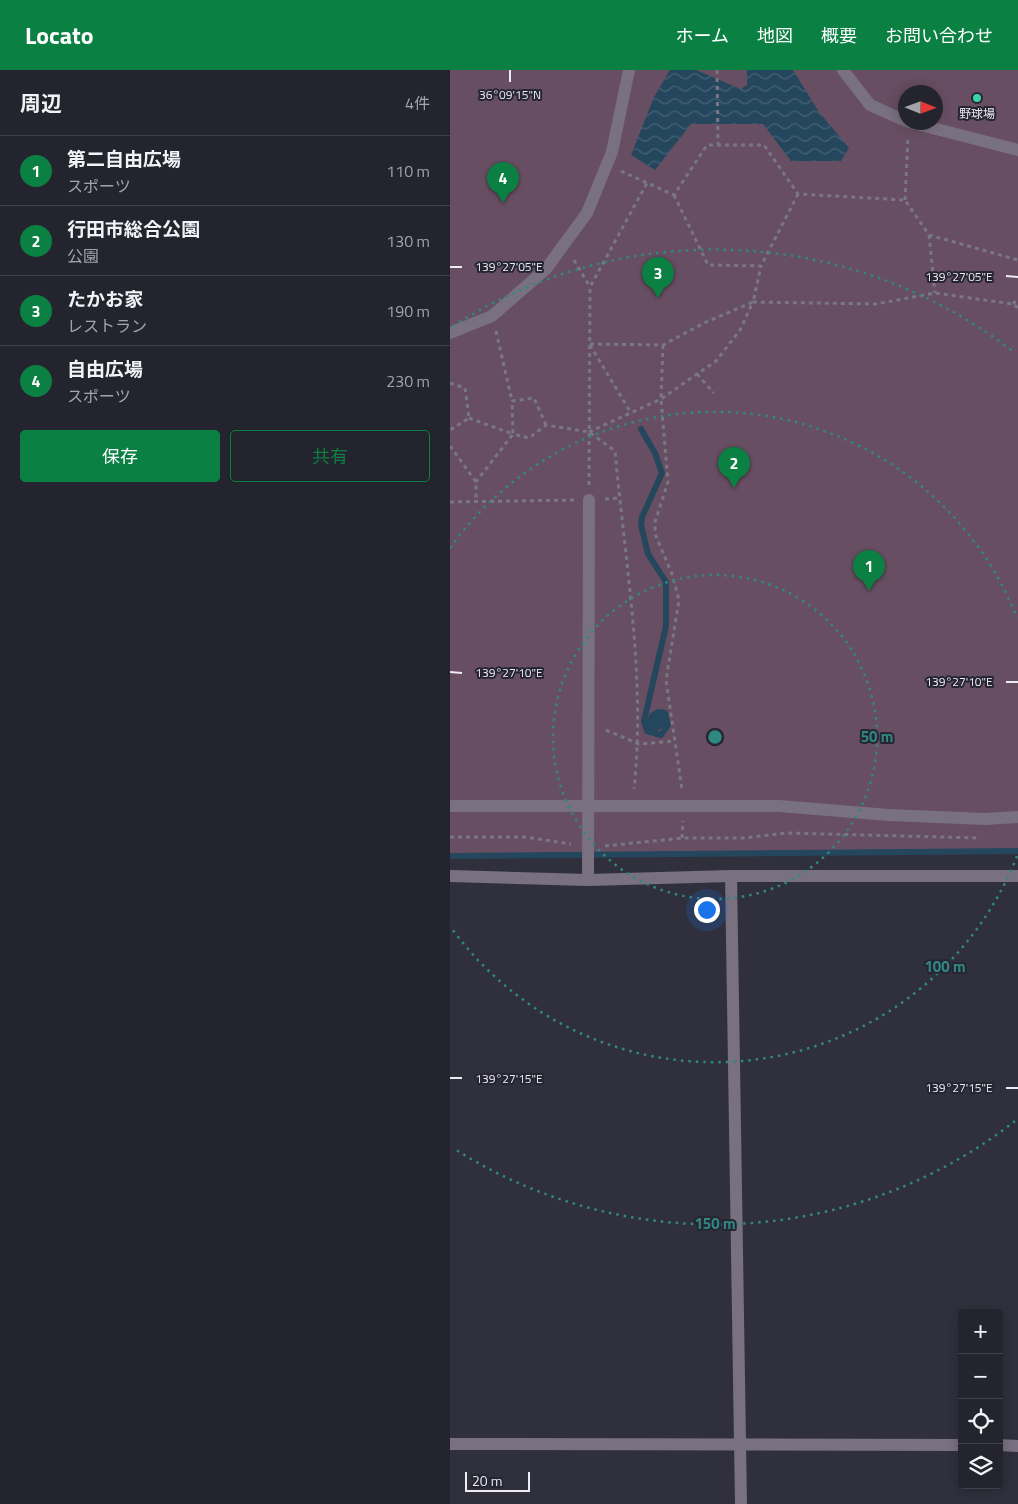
<!DOCTYPE html>
<html lang="ja">
<head>
<meta charset="utf-8">
<style>
	:root { --surface:#24242e; --page:#30303a; --text:#f1f3f6; --muted:#a3a4aa; --line:#41414a; --accent:#0b8043 }
	body { margin:0; font-family:"Titillium Web","Noto Sans JP",sans-serif; background:var(--page); color:var(--text) }
	.controls { position:absolute; right:15px; bottom:15px; display:grid; overflow:hidden; border-radius:5px; box-shadow:0 2px 12px #0003 }
	.controls button { width:45px; height:45px; display:grid; place-items:center; padding:0; border:0; border-bottom:1px solid var(--line); background:var(--surface); color:var(--text); font:25px sans-serif }
	.compass { position:absolute; left:448px; top:15px; width:45px; height:45px; border-radius:50%; background:var(--surface); box-shadow:0 2px 12px #0003; rotate:91deg }
	.scale { position:absolute; left:15px; bottom:12px; width:65px; box-sizing:border-box; padding-left:5px; border:2px solid #edecf5; border-top:0; font-size:14px; line-height:18px; white-space:nowrap; color:#edecf5; -webkit-text-stroke:4px #262633; paint-order:stroke }
	.you { position:absolute; left:256px; top:839px; width:18px; height:18px; margin:-12px; border:4px solid #fff; border-radius:50%; background:#1a73e8; box-shadow:0 0 0 8px #1a73e833 }
	.badge { display:grid; place-items:center; width:32px; height:32px; border-radius:50%; background:var(--accent); color:#fff; font-size:16px; font-weight:700 }
	.pin { position:absolute; translate:-50% -41px; filter:drop-shadow(0 1px 2px #0008) }
	.pin::after { content:''; position:absolute; top:26px; width:18px; height:15px; background:inherit; clip-path:polygon(0 0,100% 0,50% 100%) }
	.list { margin:0; padding:0; list-style:none }
	h2 { display:flex; justify-content:space-between; align-items:center; height:65px; margin:0; padding:0 20px; font-size:21px }
	h2 small { font-size:16px; font-weight:400; color:var(--muted) }
	.list li { display:grid; grid-template-columns:32px 1fr auto; gap:15px; align-items:center; box-sizing:border-box; height:70px; padding:0 20px; border-top:1px solid var(--line) }
	.list b { display:block; font-size:19px; white-space:nowrap }
	.list p { margin:0; font-size:16px; white-space:nowrap; color:var(--muted) }
	.list em { font-size:16px; font-style:normal; color:var(--muted) }
	.actions { display:flex; gap:10px; padding:15px 20px }
	.actions a { flex:1; padding:11px 0; border:1px solid var(--accent); border-radius:5px; text-align:center; font-size:18px; color:var(--accent) }
	.actions .main { background:var(--accent); color:#fff }
	.icon { flex:none; width:28px; height:28px; fill:none; stroke:currentColor; stroke-width:2; stroke-linecap:round; stroke-linejoin:round }
	.map { position:relative; flex:none; width:568px; height:1434px; overflow:hidden }
	header { display:flex; align-items:center; gap:30px; box-sizing:border-box; height:70px; padding:0 25px; background:var(--accent); color:#fff }
	header strong { font-size:24px }
	nav { display:flex; gap:28px; margin-inline-start:auto; font-size:18px }
	main { display:flex }
	aside { flex:1; background:var(--surface) }
	.map>svg:first-child { display:block }
</style>
</head>
<body>
<header>
<strong>Locato</strong>
<nav><a>ホーム</a><a>地図</a><a>概要</a><a>お問い合わせ</a></nav>
</header>
<main>
<aside>
<h2>周辺<small>4件</small></h2>
<ul class="list">
<li><span class="badge">1</span><div><b>第二自由広場</b><p>スポーツ</p></div><em>110 m</em></li>
<li><span class="badge">2</span><div><b>行田市総合公園</b><p>公園</p></div><em>130 m</em></li>
<li><span class="badge">3</span><div><b>たかお家</b><p>レストラン</p></div><em>190 m</em></li>
<li><span class="badge">4</span><div><b>自由広場</b><p>スポーツ</p></div><em>230 m</em></li>
</ul>
<div class="actions"><a class="main">保存</a><a>共有</a></div>
</aside>
<div class="map">
<svg width="568" height="1434" viewBox="0 0 568 1434">
	<defs>
		<pattern id="water-waves" width="16" height="10" patternUnits="userSpaceOnUse" patternTransform="scale(1.25)"><rect width="16" height="10" fill="#25475e"/><path d="M0 5q4-4 8 0t8 0" fill="none" stroke="#456276"/></pattern>
	</defs>
	<rect width="100%" height="100%" fill="#30303d"/>
	<path fill="#684e62" fill-rule="evenodd" d="M 0,0 L 568,0 L 568,783 L 0,787 ZM 456,22 L 486,22 L 486,52 L 456,52 Z"/>
	<polygon fill="url(#water-waves)" points="220,0 246,0 291,19 297,15 297,0 343,0 369,42 399,78 391,91 341,91 313,54 241,54 205,100 181,85 204,27"/>
	<g fill="none" stroke-linecap="round" stroke-linejoin="round">
		<g stroke="#25475e" stroke-width="6">
			<polyline points="191,359 205,383 212,403 192,447 191,455 198,484 216,512 216,556 194,651 197,661 211,665 218,655 215,643 208,642 202,646 199,654 205,659 213,653 213,648 209,647 204,652 207,652"/>
			<polyline points="0,786 568,781"/>
		</g>
		<g stroke="#787783" stroke-width="3" stroke-dasharray="4 4" stroke-linecap="butt">
			<polyline points="267,0 268,74"/>
			<polyline points="171,101 224,125 257,75 314,75 348,124 455,130 479,165 568,190"/>
			<polyline points="224,125 258,195 311,196 348,124"/>
			<polyline points="455,130 458,68"/>
			<polyline points="479,165 485,223"/>
			<polyline points="124,190 140,217"/>
			<polyline points="563,234 568,229"/>
			<polyline points="46,261 62,331"/>
			<polyline points="140,274 213,275 254,253 303,232 311,196"/>
			<polyline points="140,275 181,343"/>
			<polyline points="213,275 211,329 218,412 205,452 205,464 222,504 229,530 216,610 232,720"/>
			<polyline points="247,304 264,323"/>
			<polyline points="0,313 15,318 19,348 0,360"/>
			<polyline points="19,348 63,364 26,412"/>
			<path d="M 96,355 L 84,328 L 62,331 L 63,364 L 79,368 L 96,355 L 139,362 L 165,381 C 175,493 196,607 184,719"/>
			<polyline points="139,362 211,329 266,291 290,260 303,232 426,234 485,223 563,234 568,238"/>
			<polyline points="0,376 26,412 26,432"/>
			<polyline points="139,415 140,217 197,113"/>
			<polyline points="155,429 170,428"/>
			<polyline points="0,432 124,430"/>
			<polyline points="156,660 189,674 225,671"/>
			<polyline points="0,767 75,767 121,774"/>
			<polyline points="232,768 233,751"/>
			<polyline points="155,776 232,768 295,768 336,763 530,768"/>
		</g>
		<g stroke="#797080" stroke-width="12">
			<polyline points="393,0 420,35 456,51"/>
			<polyline points="459,52 568,80"/>
			<polyline points="0,263 42,246 96,199 137,143 162,82 179,0"/>
			<polyline points="0,736 329,736 439,745 535,749 568,747"/>
			<polyline points="0,806 138,810 281,806 568,806"/>
			<polyline points="281,806 291,1434"/>
			<polyline points="138,810 139,430"/>
			<polyline points="0,1374 512,1375"/>
			<polyline points="549,1375 568,1376"/>
		</g>
	</g>
	<path fill="none" stroke="#edecf5" stroke-width="2" d="M 60,12 L 60,0M 0,197 L 12,197M 556,206 L 568,207M 0,602 L 12,603M 556,612 L 568,612M 0,1008 L 12,1008M 556,1018 L 568,1018"/>
	<g fill="none" stroke="#308882" stroke-width="2.5" stroke-dasharray="2.5 5">
		<circle cx="265" cy="667" r="162"/>
		<path d="M567 786A325 325 0 0 1 0 856M0 478A325 325 0 0 1 567 548"/>
		<path d="M565 1051A487 487 0 0 1 3 1078M3 256A487 487 0 0 1 565 283"/>
	</g>
	<circle fill="#39d4a5" stroke="#262633" stroke-width="2" cx="527" cy="28" r="5"/>
	<g text-anchor="middle" dominant-baseline="central" stroke-width="4" stroke-linejoin="round" paint-order="stroke">
		<g font-size="12" fill="#edecf5" stroke="#262633">
			<text x="527" y="43">野球場</text>
		</g>
	</g>
	<g font-size="12" text-anchor="middle" fill="#edecf5" stroke="#262633" stroke-width="4" stroke-linejoin="round" paint-order="stroke">
		<text x="60" y="29">36°09'15"N</text>
		<text x="59" y="201">139°27'05"E</text>
		<text x="509" y="211">139°27'05"E</text>
		<text x="59" y="607">139°27'10"E</text>
		<text x="509" y="616">139°27'10"E</text>
		<text x="59" y="1013">139°27'15"E</text>
		<text x="509" y="1022">139°27'15"E</text>
	</g>
	<circle cx="265" cy="667" r="8" fill="#308882" stroke="#262633" stroke-width="2.5"/>
	<g font-size="15" text-anchor="middle" font-weight="bold" fill="#308882" stroke="#262633" stroke-width="4" stroke-linejoin="round" paint-order="stroke">
		<text x="427" y="672">50 m</text>
		<text x="495" y="902">100 m</text>
		<text x="265" y="1159">150 m</text>
	</g>
</svg>
<div class="controls">
<button>+</button>
<button>−</button>
<button><svg class="icon" aria-label="locate" viewBox="0 0 24 24"><circle cx="12" cy="12" r="6"/><path d="M12 2v4M12 18v4M2 12h4M18 12h4"/></svg></button>
<button><svg class="icon" aria-label="layers" viewBox="0 0 24 24"><path d="M12 4l9 5-9 5-9-5zM3 14l9 5 9-5"/></svg></button>
</div>
<svg class="compass" viewBox="-18 -18 36 36"><path d="M0-13l5 13h-10z" fill="#e53935"/><path d="M0 13l5-13h-10z" fill="#a3a4aa"/></svg>
<div class="scale">20 m</div>
<div class="you"></div>
<div class="pin badge" style="left:419px;top:521px">1</div>
<div class="pin badge" style="left:284px;top:418px">2</div>
<div class="pin badge" style="left:208px;top:228px">3</div>
<div class="pin badge" style="left:53px;top:133px">4</div>
</div>
</main>
</body>
</html>
